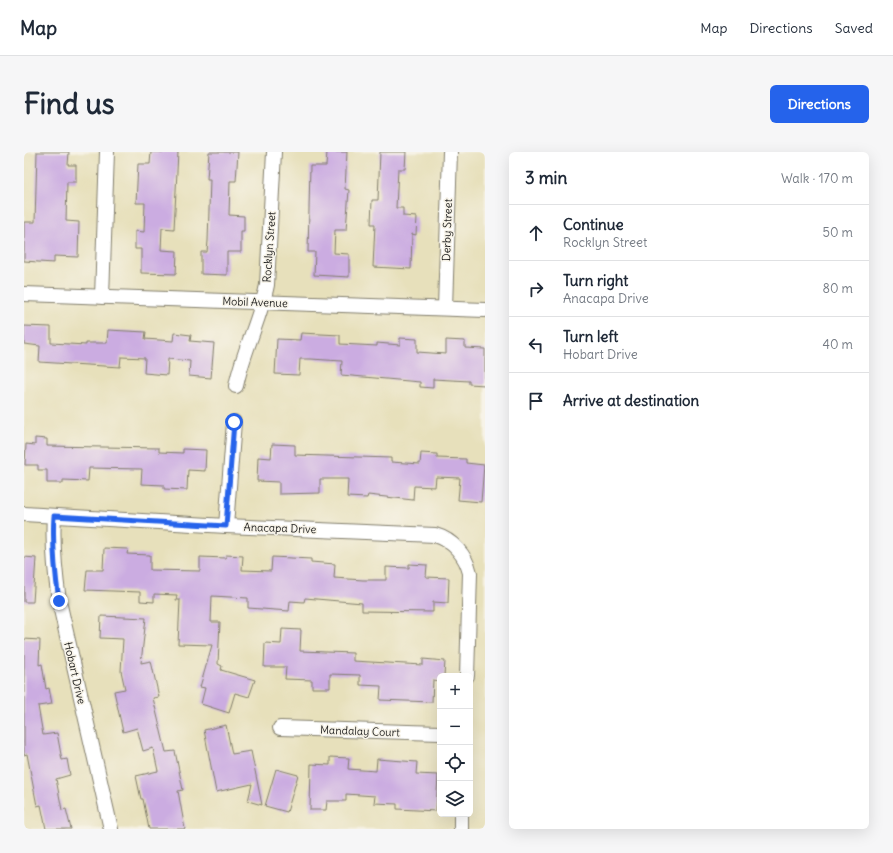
<!DOCTYPE html>
<html lang="en">
<head>
<meta charset="utf-8">
<style>
	:root { --surface:#fff; --page:#f6f6f7; --text:#1f2937; --muted:#747a83; --line:#e0e1e3; --accent:#2563eb }
	body { margin:0; font-family:Delius,sans-serif; background:var(--page); color:var(--text) }
	.controls { position:absolute; right:12px; bottom:12px; display:grid; overflow:hidden; border-radius:6px; box-shadow:0 4px 16px #0002 }
	.controls button { width:36px; height:36px; display:grid; place-items:center; padding:0; border:0; border-bottom:1px solid var(--line); background:var(--surface); color:var(--text); font:20px sans-serif }
	.stop { position:absolute; width:12px; height:12px; margin:-9px; border:3px solid #2563eb; border-radius:50%; background:#fff }
	.stop.end { background:#2563eb; border-color:#fff; box-shadow:0 1px 4px #0008 }
	.list { margin:0; padding:0; list-style:none }
	h2 { display:flex; justify-content:space-between; align-items:center; height:52px; margin:0; padding:0 16px; font-size:17px }
	h2 small { font-size:13px; font-weight:400; color:var(--muted) }
	.list li { display:grid; grid-template-columns:26px 1fr auto; gap:12px; align-items:center; box-sizing:border-box; height:56px; padding:0 16px; border-top:1px solid var(--line) }
	.list b { display:block; font-size:15px; white-space:nowrap }
	.list p { margin:0; font-size:13px; white-space:nowrap; color:var(--muted) }
	.list em { font-size:13px; font-style:normal; color:var(--muted) }
	.icon { flex:none; width:22px; height:22px; fill:none; stroke:currentColor; stroke-width:2; stroke-linecap:round; stroke-linejoin:round }
	.map { position:relative; flex:none; width:461px; height:677px; overflow:hidden; border-radius:6px }
	header { display:flex; align-items:center; gap:24px; box-sizing:border-box; height:56px; padding:0 20px; background:var(--surface); border-bottom:1px solid var(--line) }
	header strong { font-size:19px }
	nav { display:flex; gap:22px; margin-inline-start:auto; font-size:14px }
	.intro { display:flex; align-items:center; justify-content:space-between; box-sizing:border-box; height:96px; padding:0 24px }
	h1 { margin:0; font-size:28px }
	.button { padding:10px 18px; border-radius:6px; background:var(--accent); color:#fff; font-size:14px; font-weight:700 }
	main { display:flex; gap:24px; padding:0 24px }
	aside { flex:1; background:var(--surface); border-radius:6px; box-shadow:0 4px 16px #0002 }
	.map>svg:first-child { display:block }
</style>
</head>
<body>
<header>
<strong>Map</strong>
<nav><a>Map</a><a>Directions</a><a>Saved</a></nav>
</header>
<div class="intro"><h1>Find us</h1><a class="button">Directions</a></div>
<main>
<div class="map">
<svg width="461" height="677" viewBox="0 0 461 677">
	<rect width="100%" height="100%" fill="#f7f3e8"/>
	<filter id="ink" filterUnits="userSpaceOnUse"><feTurbulence type="fractalNoise" baseFrequency=".025" numOctaves="2"/><feDisplacementMap in="SourceGraphic" scale="8" xChannelSelector="R" yChannelSelector="G"/><feConvolveMatrix kernelMatrix="1 2 1 2 8 2 1 2 1" color-interpolation-filters="sRGB"/></filter>
	<filter id="wash" filterUnits="userSpaceOnUse"><feTurbulence type="fractalNoise" baseFrequency=".012" numOctaves="4" result="noise"/><feDisplacementMap in="SourceGraphic" scale="16" xChannelSelector="R" yChannelSelector="G"/><feGaussianBlur stdDeviation="0.9" result="paint"/><feColorMatrix in="noise" values="0 0 0 0 0 0 0 0 0 0 0 0 0 0 0 0 0 1.4 0 .05"/><feComposite in="paint" operator="in"/></filter>
	<g filter="url(#wash)">
		<rect width="100%" height="100%" fill="#e7e0bb"/>
		<g id="blocks">
			<g fill="#cbace1">
				<polygon points="13,0 45,0 44,13 52,13 52,30 43,30 42,69 55,70 54,105 30,104 30,111 0,109 0,70 11,70"/>
				<polygon points="127,0 154,0 150,77 138,76 137,98 153,99 152,122 117,121 117,97 111,97 111,79 120,80 121,51 112,51 114,12 126,12"/>
				<polygon points="185,0 214,0 212,29 206,29 205,63 220,64 220,79 217,79 217,100 203,100 203,123 177,122 177,100 183,100 184,89 186,27 183,27"/>
				<polygon points="303,0 323,0 321,37 325,38 322,78 311,78 310,101 325,102 325,125 290,123 291,100 284,100 286,14 302,14"/>
				<polygon points="356,0 382,0 381,17 374,17 372,56 379,56 379,64 393,65 392,83 388,82 387,117 349,115 351,72 347,72 348,48 354,48"/>
				<polygon points="0,174 27,175 27,191 62,193 62,191 83,191 84,178 122,180 121,187 149,189 150,181 167,183 166,189 190,191 187,226 165,224 166,209 144,207 143,223 120,221 121,206 97,205 96,215 15,210 16,194 0,192"/>
				<polygon points="277,181 316,183 316,192 353,194 353,191 376,193 376,186 393,187 393,200 422,202 422,188 441,189 441,196 461,197 461,233 445,232 445,229 409,227 409,236 396,235 396,230 317,223 318,209 287,207 276,207 275,223 251,222 253,187 276,188"/>
				<polygon points="11,286 23,287 23,294 135,296 135,300 159,301 159,297 182,298 181,319 164,318 163,338 140,337 140,333 117,332 118,317 65,316 64,329 39,328 39,331 23,331 23,318 14,318 14,313 1,313 2,292 11,293"/>
				<polygon points="248,292 271,293 271,303 367,306 367,310 396,312 397,301 413,302 413,306 442,307 442,311 460,313 457,350 434,348 436,326 412,325 411,335 390,334 389,348 344,343 343,346 323,345 324,327 296,327 296,341 255,342 255,330 233,329 234,305 247,306"/>
				<polygon points="80,396 104,397 103,402 126,403 126,418 176,419 176,405 202,406 202,403 219,404 218,418 247,419 248,405 287,407 287,410 311,412 310,426 339,428 362,428 362,415 385,416 385,412 403,413 402,425 425,426 424,451 409,450 409,460 338,459 338,451 281,446 280,450 266,449 265,459 224,456 224,446 188,444 187,470 196,470 194,512 198,514 197,518 231,528 225,545 211,541 205,561 177,552 181,536 176,535 188,493 154,492 156,448 152,448 153,443 130,442 130,450 116,449 116,440 61,438 63,418 79,418"/>
				<polygon points="0,405 12,406 9,450 0,450"/>
				<polygon points="77,464 122,466 117,511 127,509 135,545 129,546 142,600 151,599 159,638 154,639 161,677 125,677 119,647 117,647 112,624 134,619 129,596 119,599 113,576 99,580 90,539 101,537 97,519 99,487 76,486"/>
				<polygon points="258,477 277,478 276,499 329,501 329,509 399,513 399,507 421,509 420,524 416,524 416,529 409,528 408,550 356,548 357,534 336,533 336,523 306,522 306,536 288,536 288,528 261,527 262,515 240,515 241,491 257,492"/>
				<polygon points="0,487 16,488 15,513 18,512 22,537 25,536 28,552 14,554 19,583 33,581 38,608 43,607 46,623 32,627 38,658 42,657 47,677 22,677 17,653 13,654 3,602 0,603"/>
				<polygon points="202,573 208,602 227,599 238,653 224,649 228,632 192,640 180,578"/>
				<polygon points="306,605 325,606 324,617 352,619 353,607 393,610 392,622 414,623 412,659 373,657 373,652 350,651 351,644 322,642 322,649 303,649 302,658 286,658 287,612 306,613"/>
				<polygon points="252,617 274,623 263,660 241,654"/>
			</g>
		</g>
	</g>
	<g filter="url(#ink)">
		<use href="#blocks" fill-opacity="0" stroke="#827e6c" stroke-width="1"/>
		<g fill="none" stroke-linecap="round" stroke-linejoin="round">
			<g stroke="#827e6c" stroke-width="16">
				<g id="minor">
					<polyline points="0,142 461,158"/>
					<polyline points="78,145 83,0"/>
					<polyline points="421,156 426,0"/>
					<path d="M 212,234 C 219,199 236,168 243,133 L 250,0"/>
					<path d="M 0,362 L 202,374 L 411,383 C 429,388 442,404 446,421 L 443,524"/>
					<path d="M 30,364 C 28,393 31,420 35,449 L 87,677"/>
					<polyline points="202,374 210,270"/>
					<polyline points="256,576 416,581"/>
					<polyline points="437,677 437,662"/>
				</g>
			</g>
			<use href="#minor" stroke="#fff" stroke-width="14"/>
		</g>
	</g>
	<g fill="none" stroke-linecap="round" stroke-linejoin="round" filter="url(#ink)">
		<path stroke="#2563eb" stroke-width="5" d="M 35,449 C 31,420 28,393 30,364 L 202,374 L 210,270"/>
	</g>
	<g text-anchor="middle" dominant-baseline="central" stroke-width="3" stroke-linejoin="round" paint-order="stroke">
		<g font-size="11" fill="#1c1c1c" stroke="#f7f3e8">
			<text transform="translate(423 78) rotate(-88)">Derby Street</text>
			<text transform="translate(245 95) rotate(-86)">Rocklyn Street</text>
			<text transform="translate(231 150) rotate(2)">Mobil Avenue</text>
			<text transform="translate(256 376) rotate(2)">Anacapa Drive</text>
			<text transform="translate(51 521) rotate(77)">Hobart Drive</text>
			<text transform="translate(336 579) rotate(2)">Mandalay Court</text>
		</g>
	</g>
</svg>
<div class="controls">
<button>+</button>
<button>−</button>
<button><svg class="icon" aria-label="locate" viewBox="0 0 24 24"><circle cx="12" cy="12" r="6"/><path d="M12 2v4M12 18v4M2 12h4M18 12h4"/></svg></button>
<button><svg class="icon" aria-label="layers" viewBox="0 0 24 24"><path d="M12 4l9 5-9 5-9-5zM3 14l9 5 9-5"/></svg></button>
</div>
<div class="stop" style="left:210px;top:270px"></div>
<div class="stop end" style="left:35px;top:449px"></div>
</div>
<aside>
<h2>3 min<small>Walk · 170 m</small></h2>
<ul class="list">
<li><svg class="icon" aria-label="ahead" viewBox="0 0 24 24"><path d="M12 20V5M6 11l6-6 6 6"/></svg><div><b>Continue</b><p>Rocklyn Street</p></div><em>50 m</em></li>
<li><svg class="icon" aria-label="right" viewBox="0 0 24 24"><path d="M7 20v-9h11M14 6l5 5-5 5"/></svg><div><b>Turn right</b><p>Anacapa Drive</p></div><em>80 m</em></li>
<li><svg class="icon" aria-label="left" viewBox="0 0 24 24"><path d="M17 20v-9H6M10 6l-5 5 5 5"/></svg><div><b>Turn left</b><p>Hobart Drive</p></div><em>40 m</em></li>
<li><svg class="icon" aria-label="arrive" viewBox="0 0 24 24"><path d="M6 21V4h12l-3 4 3 4H6"/></svg><div><b>Arrive at destination</b></div></li>
</ul>
</aside>
</main>
</body>
</html>
